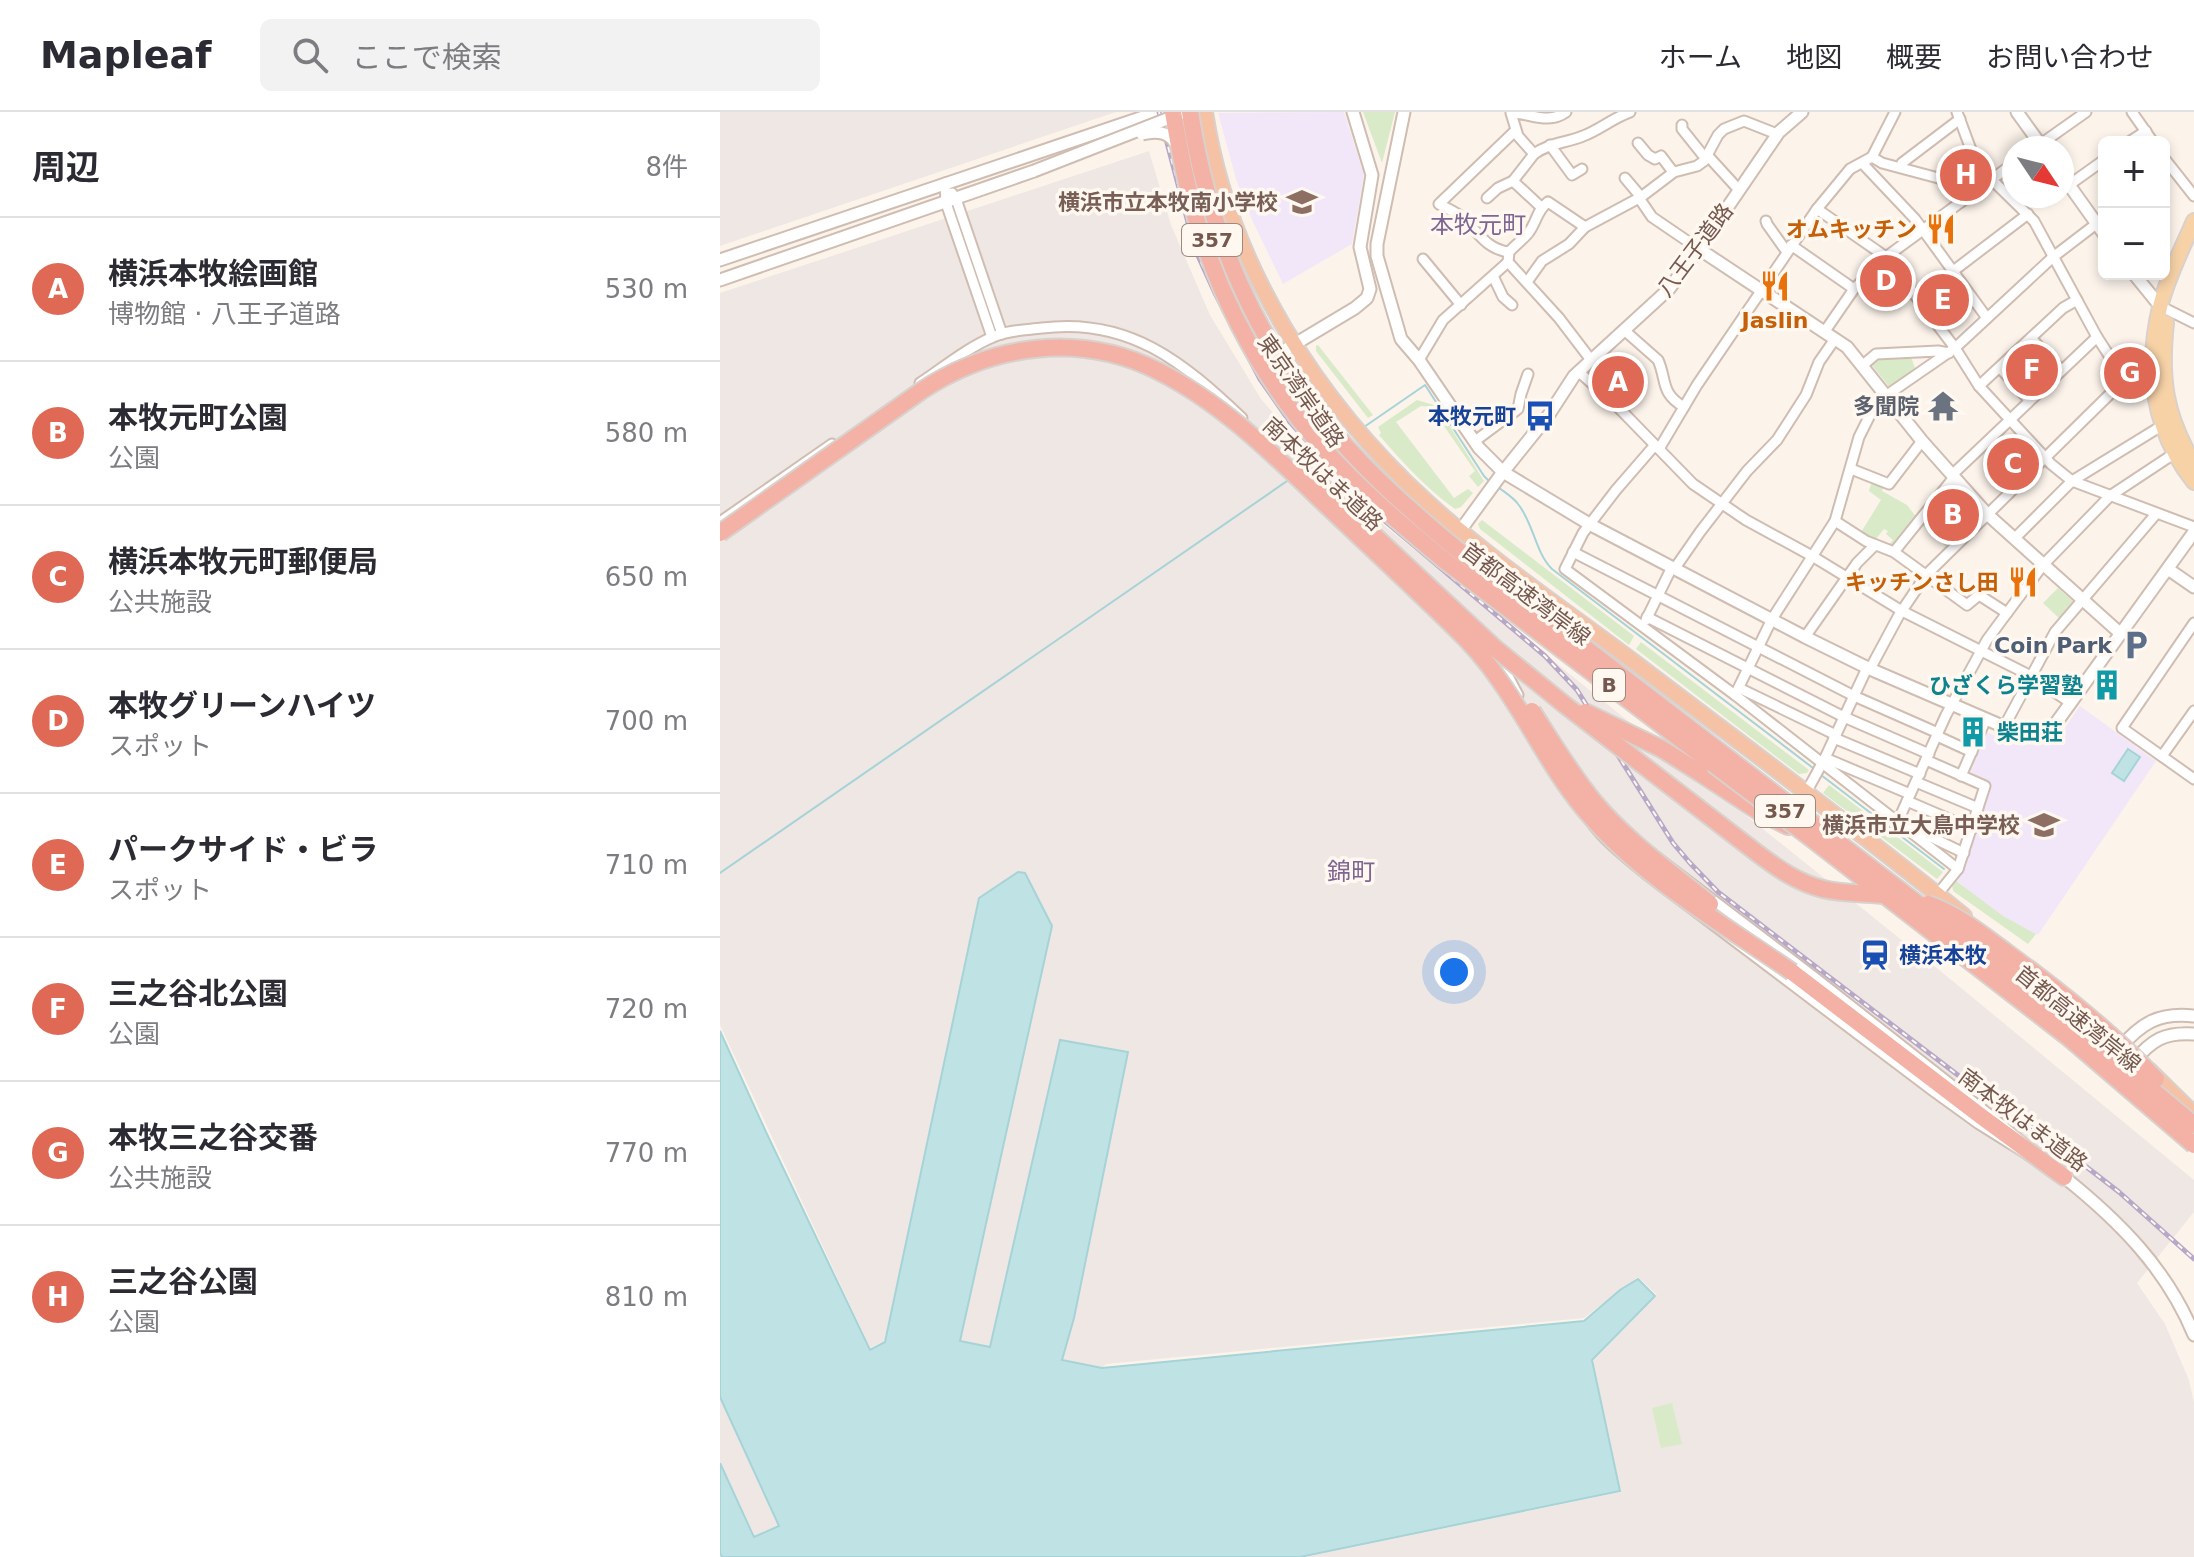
<!DOCTYPE html>
<html lang="ja">
<head>
<meta charset="utf-8">
<style>
	:root { --surface:#fff; --page:#f2f2f3; --text:#2b2b33; --muted:#7c7c81; --line:#e1e1e2; --accent:#e06956 }
	body { margin:0; font-family:"DejaVu Sans","Noto Sans JP",sans-serif; background:var(--page); color:var(--text) }
	.controls { position:absolute; right:24px; top:24px; display:grid; overflow:hidden; border-radius:12px; box-shadow:0 4px 12px #0003 }
	.controls button { width:72px; height:72px; display:grid; place-items:center; padding:0; border:0; border-bottom:2px solid var(--line); background:var(--surface); color:var(--text); font:40px sans-serif }
	.compass { position:absolute; left:1282px; top:24px; width:72px; height:72px; border-radius:50%; background:var(--surface); box-shadow:0 4px 12px #0003; rotate:125deg }
	.you { position:absolute; left:734px; top:860px; width:28px; height:28px; margin:-20px; border:6px solid #fff; border-radius:50%; background:#1a73e8; box-shadow:0 0 0 12px #1a73e833 }
	.badge { display:grid; place-items:center; width:52px; height:52px; border-radius:50%; background:var(--accent); color:#fff; font-size:26px; font-weight:700 }
	.pin { position:absolute; translate:-50% -50%; border:4px solid #fff; box-shadow:0 2px 8px #0006 }
	.list { margin:0; padding:0; list-style:none }
	h2 { display:flex; justify-content:space-between; align-items:center; height:104px; margin:0; padding:0 32px; font-size:34px }
	h2 small { font-size:26px; font-weight:400; color:var(--muted) }
	.list li { display:grid; grid-template-columns:52px 1fr auto; gap:24px; align-items:center; box-sizing:border-box; height:144px; padding:0 32px; border-top:2px solid var(--line) }
	.list b { display:block; font-size:30px; white-space:nowrap }
	.list p { margin:0; font-size:26px; white-space:nowrap; color:var(--muted) }
	.list em { font-size:26px; font-style:normal; color:var(--muted) }
	.icon { flex:none; width:44px; height:44px; fill:none; stroke:currentColor; stroke-width:2; stroke-linecap:round; stroke-linejoin:round }
	.map { position:relative; flex:none; width:1474px; height:1445px; overflow:hidden }
	header { display:flex; align-items:center; gap:48px; box-sizing:border-box; height:112px; padding:0 40px; background:var(--surface); border-bottom:2px solid var(--line) }
	header strong { font-size:38px }
	nav { display:flex; gap:44px; margin-inline-start:auto; font-size:28px }
	.search { width:560px; height:72px; background:var(--page); display:flex; align-items:center; gap:20px; box-sizing:border-box; padding:0 28px; border-radius:12px; color:var(--muted); font-size:30px }
	main { display:flex }
	aside { flex:1; background:var(--surface) }
	.map>svg:first-child { display:block }
</style>
</head>
<body>
<header>
<strong>Mapleaf</strong>
<div class="search"><svg class="icon" aria-label="search" viewBox="0 0 24 24"><circle cx="10" cy="10" r="6"/><path d="M15 15l6 6"/></svg>ここで検索</div>
<nav><a>ホーム</a><a>地図</a><a>概要</a><a>お問い合わせ</a></nav>
</header>
<main>
<aside>
<h2>周辺<small>8件</small></h2>
<ul class="list">
<li><span class="badge">A</span><div><b>横浜本牧絵画館</b><p>博物館 · 八王子道路</p></div><em>530 m</em></li>
<li><span class="badge">B</span><div><b>本牧元町公園</b><p>公園</p></div><em>580 m</em></li>
<li><span class="badge">C</span><div><b>横浜本牧元町郵便局</b><p>公共施設</p></div><em>650 m</em></li>
<li><span class="badge">D</span><div><b>本牧グリーンハイツ</b><p>スポット</p></div><em>700 m</em></li>
<li><span class="badge">E</span><div><b>パークサイド・ビラ</b><p>スポット</p></div><em>710 m</em></li>
<li><span class="badge">F</span><div><b>三之谷北公園</b><p>公園</p></div><em>720 m</em></li>
<li><span class="badge">G</span><div><b>本牧三之谷交番</b><p>公共施設</p></div><em>770 m</em></li>
<li><span class="badge">H</span><div><b>三之谷公園</b><p>公園</p></div><em>810 m</em></li>
</ul>
</aside>
<div class="map">
<svg width="1474" height="1445" viewBox="0 0 1474 1445">
	<rect width="100%" height="100%" fill="#fcf4eb"/>
	<g fill="#eee7e3">
		<polygon points="0,0 396,0 0,134"/>
		<polygon points="429,39 451,113 490,203 541,287 621,379 1229,866 1474,1068 1474,1100 1417,1171 1445,1212 1469,1268 1474,1291 1474,1445 586,1445 901,1380 873,1249 937,1183 918,1165 864,1206 386,1252 382,1256 271,1231 270,1236 240,1229 242,1218 171,1202 164,1229 150,1236 0,913 0,181"/>
		<polygon points="0,1286 58,1414 35,1424 0,1349"/>
	</g>
	<g fill="#f1e7f9">
		<polygon points="624,0 644,63 632,132 563,172 532,108 516,67 498,1"/>
		<polygon points="1360,594 1436,649 1318,823 1273,800 1235,767 1268,672 1245,662 1264,619 1296,633 1334,632"/>
	</g>
	<g fill="#d9eac9">
		<polygon points="643,0 675,0 662,51"/>
		<polygon points="1252,46 1268,69 1242,87 1225,67"/>
		<polygon points="1312,231 1336,258 1311,283 1286,257"/>
		<polygon points="598,233 653,303 648,306 596,239 596,234"/>
		<polygon points="1190,242 1196,259 1171,277 1151,252 1161,244"/>
		<path d="M 697,288 L 717,294 L 764,369 L 758,375 L 749,364 L 755,359 L 711,295 L 701,294 L 676,310 L 734,386 L 748,377 L 753,381 L 741,395 L 735,397 C 706,376 682,350 659,323 L 661,321 L 658,315 Z"/>
		<polygon points="1152,369 1164,374 1162,379 1187,393 1197,406 1173,435 1169,433 1173,428 1166,422 1168,419 1164,417 1154,429 1140,422 1161,388 1149,379"/>
		<polygon points="1234,373 1257,399 1256,406 1226,435 1201,412"/>
		<polygon points="762,408 914,524 909,533 760,417 758,412"/>
		<polygon points="1338,476 1355,491 1341,508 1323,491"/>
		<polygon points="921,530 1089,658 1087,661 1079,662 916,537"/>
		<polygon points="1109,673 1223,760 1217,767 1103,681"/>
		<polygon points="1235,768 1283,804 1316,822 1308,832 1233,779 1232,772"/>
		<polygon points="952,1291 962,1332 941,1336 932,1296"/>
	</g>
	<g fill="#bfe3e5" stroke="#a6d3d7" stroke-width="2">
		<polygon points="1408,637 1420,645 1404,669 1392,661"/>
		<polygon points="298,760 305,761 332,814 240,1229 270,1235 340,928 408,940 354,1206 342,1248 382,1256 864,1209 900,1178 918,1167 935,1184 872,1248 900,1379 580,1445 2,1445 0,1441 0,1351 34,1425 59,1414 0,1285 0,919 46,1020 150,1238 165,1230 259,786"/>
	</g>
	<g fill="none" stroke-linecap="round" stroke-linejoin="round">
		<g stroke="#a6d3d7" stroke-width="2">
			<polyline points="644,315 705,273 764,364 769,369"/>
			<polyline points="588,354 603,344"/>
			<path d="M 778,375 C 784,380 793,385 798,392 C 814,412 815,440 832,457 L 1093,656"/>
			<polyline points="1101,663 1224,757"/>
			<polyline points="0,761 570,367"/>
		</g>
		<g stroke="#d0bdb2" stroke-width="13">
			<g id="minor">
				<polyline points="1237,0 1253,43 1262,58 1314,109 1377,225 1407,271 1412,273 1436,271"/>
				<polyline points="1412,0 1433,30"/>
				<polyline points="962,13 962,17 986,47"/>
				<polyline points="1409,30 1426,19"/>
				<polyline points="918,31 928,43 935,47 941,44 953,60"/>
				<polyline points="830,33 852,63 862,57"/>
				<polyline points="1315,36 1366,0"/>
				<path d="M 814,42 C 829,31 846,31 863,24 C 879,18 893,6 910,0"/>
				<polyline points="988,44 1019,78"/>
				<polyline points="1152,45 1162,51 1222,67"/>
				<polyline points="1444,46 1474,84"/>
				<polyline points="1143,52 1195,107 1267,206"/>
				<polyline points="1180,55 1182,51 1240,7"/>
				<polyline points="905,66 921,85"/>
				<path d="M 793,69 L 814,42 L 798,24 L 791,1 C 810,1 828,13 846,0"/>
				<polyline points="225,71 226,91 272,225"/>
				<polyline points="1349,73 1384,48"/>
				<polyline points="232,81 236,87 282,222"/>
				<polyline points="767,86 778,76 793,69 821,95"/>
				<polyline points="919,86 932,105 979,137"/>
				<polyline points="1241,90 1222,67 1253,43"/>
				<polyline points="1097,97 1166,145 1235,236 1259,274 1331,352 1352,369 1474,415"/>
				<polyline points="1046,109 1047,112 1067,140"/>
				<path d="M 865,115 L 828,90 C 817,98 817,109 809,120 C 804,127 795,133 789,140 L 788,150 L 839,206 L 871,248"/>
				<polyline points="1071,133 1134,177"/>
				<path d="M 789,140 C 765,137 757,118 742,105 C 735,100 726,96 719,92 L 795,19"/>
				<polyline points="703,147 741,193"/>
				<polyline points="1232,160 1308,102"/>
				<polyline points="773,164 783,185 792,193"/>
				<polyline points="807,170 822,149 849,132 865,115 921,85 954,60 977,54 984,49 998,23 1004,17 1024,9 1057,22"/>
				<polyline points="1440,194 1474,211"/>
				<path d="M 904,218 L 938,248 C 947,268 940,281 964,295"/>
				<polyline points="1105,219 1134,177 1166,145 1294,51"/>
				<polyline points="1311,226 1341,258"/>
				<polyline points="699,248 723,208 788,150"/>
				<polyline points="1143,253 1156,242 1218,239 1229,241"/>
				<polyline points="1280,256 1309,288"/>
				<polyline points="859,260 895,292 973,372 1026,408 1092,444 1182,499 1311,564 1351,591"/>
				<path d="M 200,271 C 224,255 247,236 273,225 C 288,218 306,218 322,216 C 409,205 463,250 522,306"/>
				<polyline points="1259,274 1343,196 1357,188"/>
				<polyline points="755,329 798,297 801,282 808,262"/>
				<polyline points="935,333 896,378 863,421 845,457 1015,583 1238,757"/>
				<polyline points="939,337 977,273 1097,97 1130,57 1152,45 1175,0"/>
				<polyline points="1131,357 1169,372 1202,329"/>
				<polyline points="1233,362 1377,225"/>
				<polyline points="1115,409 1146,429 1174,440 1247,493 1259,483 1287,501"/>
				<polyline points="0,410 112,332"/>
				<polyline points="1294,427 1352,369 1443,313"/>
				<polyline points="853,440 1134,584 1218,621"/>
				<polyline points="1174,440 1235,364"/>
				<polyline points="955,456 980,420 1027,359 1057,328 1086,283 1099,250 1115,227"/>
				<polyline points="927,505 1124,605 1209,642"/>
				<polyline points="926,508 952,455"/>
				<polyline points="1474,511 1402,616 1474,667"/>
				<polyline points="1085,525 1137,451 1155,433"/>
				<polyline points="765,537 788,564 798,583"/>
				<polyline points="1150,557 1179,503 1206,463 1391,281 1407,271"/>
				<polyline points="1019,576 1116,623"/>
				<polyline points="1015,583 1052,507 1115,409 1139,325 1153,297 1167,283 1235,236 1333,145 1384,106"/>
				<polyline points="1284,615 1335,520 1436,402"/>
				<polyline points="1217,624 1252,640"/>
				<polyline points="1114,626 1200,662"/>
				<polyline points="1442,644 1474,599"/>
				<polyline points="1105,646 1190,682"/>
				<polyline points="1206,648 1265,674 1238,757 1217,783"/>
				<polyline points="1241,664 1266,607"/>
				<polyline points="1196,670 1258,696"/>
				<path d="M 856,684 L 1093,864 L 1266,1000 L 1344,1065 L 1259,1012 L 1212,978 L 926,762 C 897,738 871,719 856,684 Z"/>
				<polyline points="1187,689 1252,717"/>
				<polyline points="1076,699 1105,646 1147,556"/>
				<polyline points="1181,711 1178,709 1226,603 1267,528 1281,509 1323,453 1390,384 1455,341"/>
				<polyline points="1194,717 1244,741"/>
			</g>
		</g>
		<g stroke="#d0bdb2" stroke-width="15">
			<g id="tertiary">
				<polyline points="684,0 657,132 657,144 681,227 699,248 759,336 783,360 871,413 1085,525 1150,557 1303,623 1326,623 1331,618 1474,420"/>
				<polyline points="1297,0 1323,36"/>
				<polyline points="1342,63 1384,122"/>
				<polyline points="979,137 1127,235 1202,329 1267,402 1401,522"/>
				<polyline points="0,148 438,0"/>
				<polyline points="1414,162 1440,194"/>
				<polyline points="0,168 314,59"/>
				<polyline points="555,244 635,196 647,186 650,177 640,135 652,63 633,0"/>
				<polyline points="737,423 783,360 828,304 854,264 949,177 979,137 1059,20 1082,0"/>
				<polyline points="1448,457 1474,475"/>
				<path d="M 1399,937 C 1421,911 1439,900 1474,904"/>
				<path d="M 1413,950 C 1432,928 1444,920 1474,922"/>
				<path d="M 1344,1065 C 1399,1109 1447,1157 1474,1223"/>
			</g>
		</g>
		<g stroke="#d9d1cd" stroke-width="18">
			<g id="primary">
				<path d="M 1474,109 C 1462,137 1447,166 1440,195 C 1425,258 1433,318 1474,370"/>
				<path d="M 1446,211 C 1440,267 1445,303 1474,352"/>
			</g>
		</g>
		<g stroke="#d9d1cd" stroke-width="18">
			<g id="trunk">
				<path d="M 485,0 C 508,151 597,290 708,391 C 772,449 845,498 914,550 C 1024,634 1136,716 1244,804"/>
				<polyline points="478,86 500,148 514,174"/>
				<polyline points="642,362 696,415"/>
				<polyline points="1429,958 1474,1002"/>
			</g>
		</g>
		<g stroke="#d9d1cd" stroke-width="20">
			<g id="motorway">
				<polyline points="980,661 1038,699 1068,714"/>
				<polyline points="1072,860 1262,1005 1344,1065"/>
			</g>
		</g>
		<use href="#minor" stroke="#fff" stroke-width="9"/>
		<use href="#tertiary" stroke="#fff" stroke-width="11"/>
		<use href="#primary" stroke="#f7d2a7" stroke-width="14"/>
		<use href="#trunk" stroke="#f5c2a6" stroke-width="14"/>
		<use href="#motorway" stroke="#f3b2a5" stroke-width="16"/>
		<g stroke="#b6a8c6" stroke-width="5">
			<polyline id="rail" points="439,0 475,137 495,181 540,267 570,310 640,388 825,544 857,578 953,731 970,751 998,780 1281,996 1325,1023 1399,1080 1474,1147"/>
		</g>
		<use href="#rail" stroke="#fef8f1" stroke-width="2" stroke-dasharray="6" stroke-linecap="butt"/>
		<g stroke="#d0bdb2" stroke-width="15" stroke-linecap="butt">
			<g id="tertiary-bridge">
				<path d="M 422,22 C 438,18 450,20 458,35"/>
				<polyline points="314,59 460,2"/>
			</g>
		</g>
		<g stroke="#d9d1cd" stroke-width="20" stroke-linecap="butt">
			<g id="motorway-bridge">
				<path d="M 453,0 C 460,42 468,85 482,125 C 508,202 549,275 603,336 C 639,377 682,413 724,448 L 1091,726 L 1348,925 L 1474,1033"/>
				<path d="M 470,0 C 488,119 536,231 615,322 C 651,364 692,400 734,435 L 1355,913 L 1474,1013"/>
				<path d="M 584,358 L 776,537 L 845,593 L 1037,741 C 1057,756 1078,771 1103,777 C 1124,782 1145,781 1166,783"/>
				<path d="M 0,421 L 201,279 C 272,232 360,220 438,259 C 501,290 554,343 604,391 C 647,432 690,472 732,513 C 750,530 766,548 780,569 C 810,611 831,657 864,697 C 921,765 1000,810 1072,860"/>
				<path d="M 812,599 C 832,630 851,662 875,691 C 908,730 951,760 990,792"/>
				<polyline points="865,600 942,637 980,661"/>
				<path d="M 1208,792 C 1237,802 1261,822 1286,840 C 1339,879 1390,919 1436,967"/>
			</g>
		</g>
		<use href="#tertiary-bridge" stroke="#fff" stroke-width="11"/>
		<use href="#motorway-bridge" stroke="#f3b2a5" stroke-width="16"/>
	</g>
	<defs>
		<g id="school-bare" transform="scale(2.4)"><path d="M0-5L7-2L0 1L-7-2ZM-4 1L0 2.5L4 1V4Q0 6-4 4Z" fill="#8d6e63" stroke="#fef8f1" stroke-width="2.5" paint-order="stroke"/></g>
		<g id="restaurant-bare" transform="scale(2.4)"><path d="M-5-6h1v4h1v-4h1v4h1v-4h1v5L-1.5 .5V6h-2V.5L-5-1ZM5-6V6H3V1.5H1.5Q1.5-4 5-6Z" fill="#e8710a" stroke="#fef8f1" stroke-width="2.5" paint-order="stroke"/></g>
		<g id="temple-bare" transform="scale(2.4)"><path d="M0-6L5-2H3V0L6.5 2.5H4V6H1.5V3h-3V6H-4V2.5H-6.5L-3 0V-2H-5Z" fill="#6b7280" stroke="#fef8f1" stroke-width="2.5" paint-order="stroke"/></g>
		<g id="bus-bare" transform="scale(2.4)"><path d="M-5-6H5V4H4V6H2V4H-2V6H-4V4H-5ZM-3.5-4V0h7V-4ZM-3.5 1.2v1.5H-2V1.2ZM2 1.2v1.5H3.5V1.2Z" fill="#1a4fb4" stroke="#fef8f1" stroke-width="2.5" paint-order="stroke"/></g>
		<g id="parking-bare" transform="scale(2.4)"><path d="M-3.5-5.5H1a3.5 3.5 0 0 1 0 7H-1V5.5H-3.5ZM-1-3.4V-.6H.8a1.4 1.4 0 0 0 0-2.8Z" fill="#5c6f8a" stroke="#fef8f1" stroke-width="2.5" paint-order="stroke"/></g>
		<g id="building-bare" transform="scale(2.4)"><path d="M-4-6H4V6H1V3H-1V6H-4ZM-2.5-4.3h1.7v1.8h-1.7ZM.8-4.3h1.7v1.8H.8ZM-2.5-1h1.7V.8h-1.7ZM.8-1h1.7V.8H.8Z" fill="#0f9aa8" stroke="#fef8f1" stroke-width="2.5" paint-order="stroke"/></g>
		<g id="station-bare" transform="scale(2.4)"><path d="M-3-6H3Q5-6 5-4V2Q5 4 3 4L4.5 6H3L1.5 4h-3L-3 6H-4.5L-3 4Q-5 4-5 2V-4Q-5-6-3-6ZM-3.5-4v3h7v-3ZM-3.5 1v1.5H-2V1ZM2 1v1.5H3.5V1Z" fill="#1a4fb4" stroke="#fef8f1" stroke-width="2.5" paint-order="stroke"/></g>
	</defs>
	<g fill-rule="evenodd">
		<use href="#school-bare" x="582" y="90"/>
		<use href="#restaurant-bare" x="1221" y="117"/>
		<use href="#restaurant-bare" x="1055" y="174"/>
		<use href="#temple-bare" x="1223" y="294"/>
		<use href="#bus-bare" x="820" y="304"/>
		<use href="#restaurant-bare" x="1303" y="470"/>
		<use href="#parking-bare" x="1416" y="533"/>
		<use href="#building-bare" x="1387" y="573"/>
		<use href="#building-bare" x="1253" y="620"/>
		<use href="#school-bare" x="1324" y="713"/>
		<use href="#station-bare" x="1155" y="843"/>
	</g>
	<g text-anchor="middle" dominant-baseline="central" stroke-width="7" stroke-linejoin="round" paint-order="stroke">
		<g fill="#fef8f1" stroke="#9f897f" stroke-width="2">
			<rect x="462" y="112" width="60" height="32" rx="6"/>
			<rect x="873" y="557" width="32" height="32" rx="6"/>
			<rect x="1035" y="683" width="60" height="32" rx="6"/>
		</g>
		<g font-size="20" font-weight="bold" fill="#76594e">
			<text x="492" y="128">357</text>
			<text x="889" y="573">B</text>
			<text x="1065" y="699">357</text>
		</g>
		<g font-size="22" font-weight="bold" fill="#785e54" stroke="#fef8f1" text-anchor="end">
			<text x="558" y="90">横浜市立本牧南小学校</text>
			<text x="1300" y="713">横浜市立大鳥中学校</text>
		</g>
		<g font-size="22" font-weight="bold" fill="#c56008" stroke="#fef8f1" text-anchor="end">
			<text x="1197" y="117">オムキッチン</text>
			<text x="1055" y="208" text-anchor="middle">Jaslin</text>
			<text x="1279" y="470">キッチンさし田</text>
		</g>
		<g font-size="22" fill="#76594e" stroke="#fef8f1">
			<text transform="translate(975 138) rotate(-53)">八王子道路</text>
			<text transform="translate(581 279) rotate(55)">東京湾岸道路</text>
			<text transform="translate(603 362) rotate(43)">南本牧はま道路</text>
			<text transform="translate(806 482) rotate(37)">首都高速湾岸線</text>
			<text transform="translate(1358 907) rotate(39)">首都高速湾岸線</text>
			<text transform="translate(1303 1008) rotate(37)">南本牧はま道路</text>
		</g>
		<g font-size="22" font-weight="bold" fill="#5b616d" stroke="#fef8f1" text-anchor="end">
			<text x="1199" y="294">多聞院</text>
		</g>
		<g font-size="22" font-weight="bold" fill="#164399" stroke="#fef8f1" text-anchor="end">
			<text x="796" y="304">本牧元町</text>
			<text x="1179" y="843" text-anchor="start">横浜本牧</text>
		</g>
		<g font-size="22" font-weight="bold" fill="#4e5e75" stroke="#fef8f1" text-anchor="end">
			<text x="1392" y="533">Coin Park</text>
		</g>
		<g font-size="22" font-weight="bold" fill="#0d838f" stroke="#fef8f1" text-anchor="end">
			<text x="1363" y="573">ひざくら学習塾</text>
			<text x="1277" y="620" text-anchor="start">柴田荘</text>
		</g>
		<g font-size="24" fill="#7f6692" stroke="#fef8f1">
			<text x="758" y="113">本牧元町</text>
			<text x="631" y="760">錦町</text>
		</g>
	</g>
</svg>
<div class="controls">
<button>+</button>
<button>−</button>
</div>
<svg class="compass" viewBox="-18 -18 36 36"><path d="M0-13l5 13h-10z" fill="#e53935"/><path d="M0 13l5-13h-10z" fill="#7c7c81"/></svg>
<div class="you"></div>
<div class="pin badge" style="left:898px;top:270px">A</div>
<div class="pin badge" style="left:1233px;top:403px">B</div>
<div class="pin badge" style="left:1293px;top:352px">C</div>
<div class="pin badge" style="left:1166px;top:169px">D</div>
<div class="pin badge" style="left:1223px;top:188px">E</div>
<div class="pin badge" style="left:1312px;top:258px">F</div>
<div class="pin badge" style="left:1410px;top:261px">G</div>
<div class="pin badge" style="left:1246px;top:63px">H</div>
</div>
</main>
</body>
</html>
